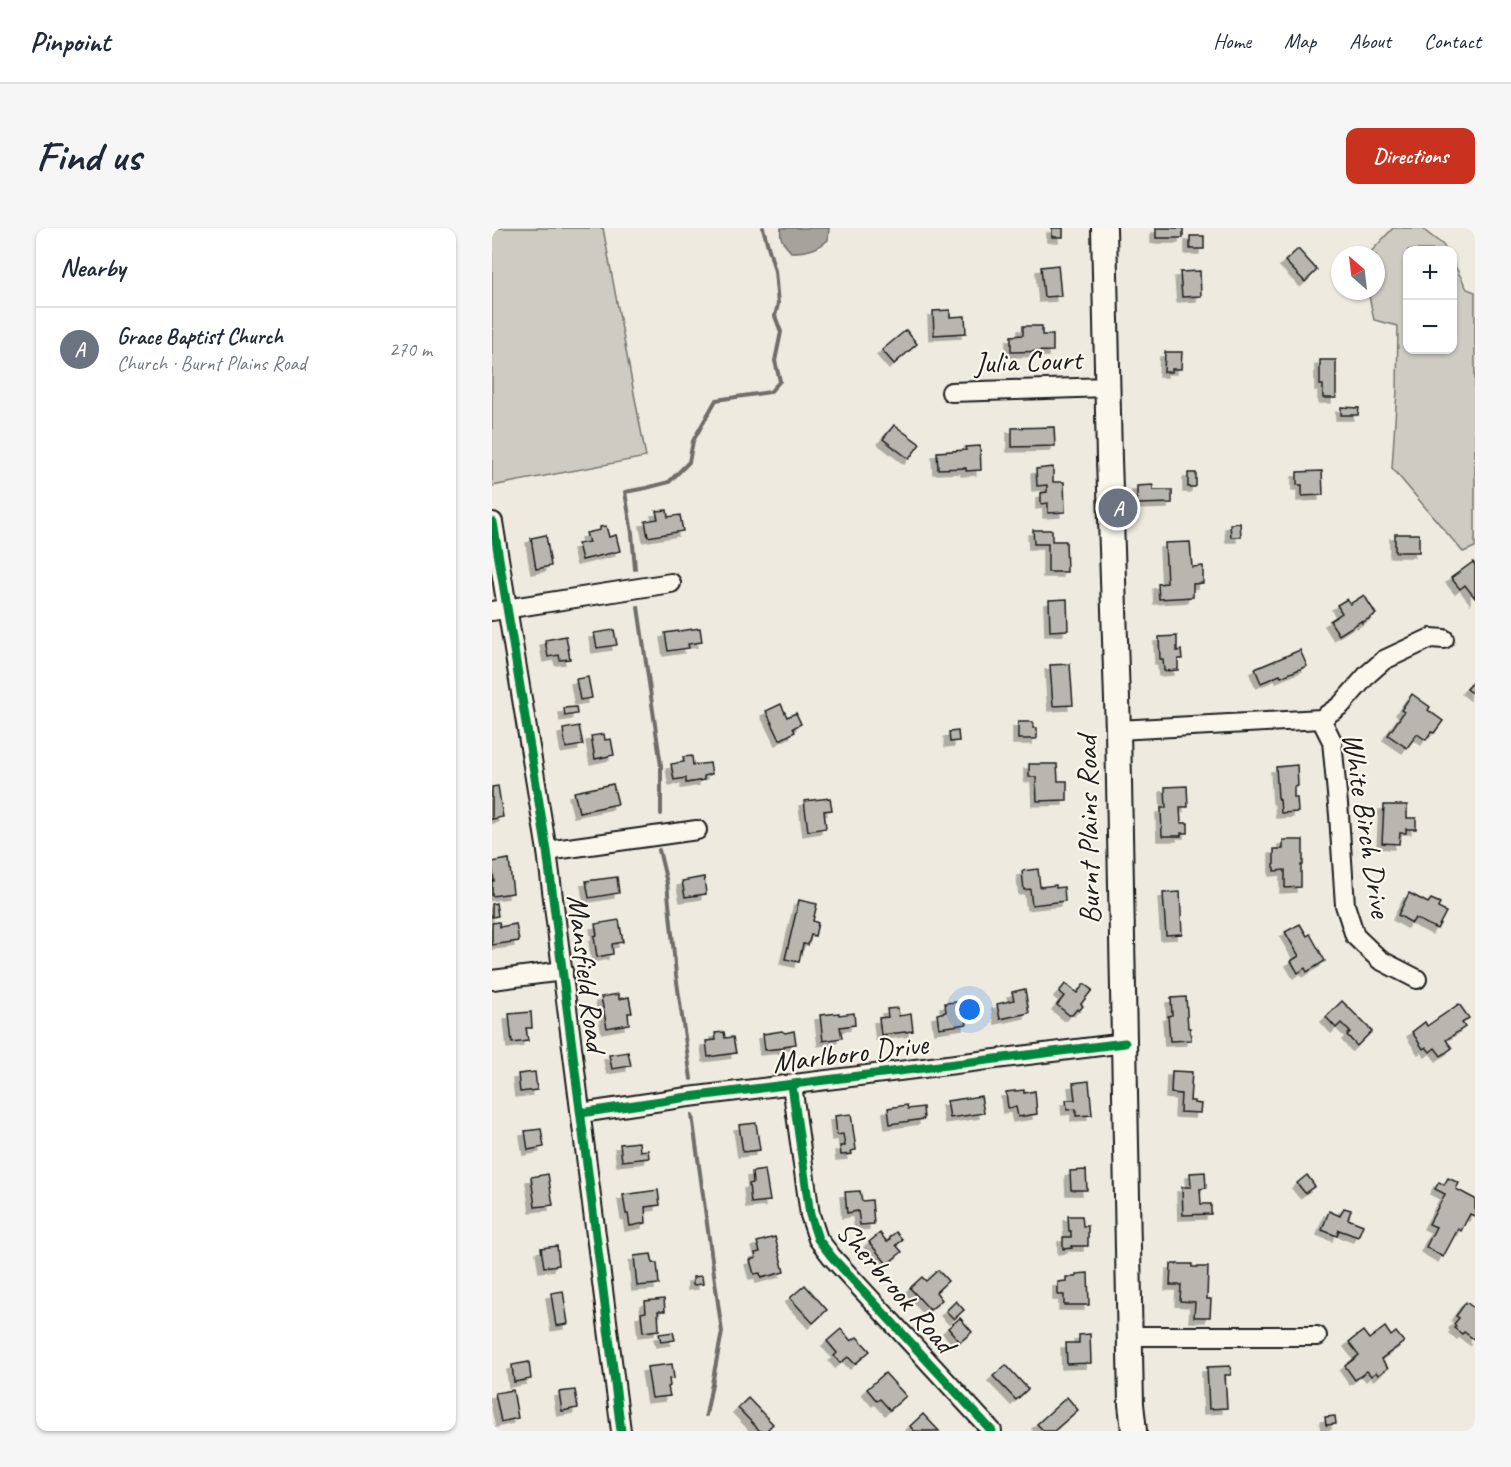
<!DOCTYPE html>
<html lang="en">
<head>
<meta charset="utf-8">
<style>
	:root { --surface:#fff; --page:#f6f6f7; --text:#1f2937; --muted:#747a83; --line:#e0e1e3; --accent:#c8321e }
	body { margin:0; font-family:Caveat,sans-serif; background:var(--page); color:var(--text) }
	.controls { position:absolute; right:18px; top:18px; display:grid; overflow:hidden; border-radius:12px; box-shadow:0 2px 4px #0004 }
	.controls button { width:54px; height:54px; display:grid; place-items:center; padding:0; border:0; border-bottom:2px solid var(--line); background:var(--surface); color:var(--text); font:30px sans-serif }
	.compass { position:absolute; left:839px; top:18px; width:54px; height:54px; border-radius:50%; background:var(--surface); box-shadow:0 2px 4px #0004; rotate:332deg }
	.you { position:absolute; left:478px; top:782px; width:21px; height:21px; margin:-15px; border:4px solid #fff; border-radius:50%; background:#1a73e8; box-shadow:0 0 0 9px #1a73e833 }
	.badge { display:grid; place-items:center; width:39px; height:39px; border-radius:50%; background:var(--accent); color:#fff; font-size:20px; font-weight:700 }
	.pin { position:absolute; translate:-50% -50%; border:3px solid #fff; box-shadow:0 2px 6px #0006 }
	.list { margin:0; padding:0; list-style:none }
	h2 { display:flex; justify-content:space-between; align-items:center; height:78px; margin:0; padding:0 24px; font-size:26px }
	h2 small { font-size:20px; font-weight:400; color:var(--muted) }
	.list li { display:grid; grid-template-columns:39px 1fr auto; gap:18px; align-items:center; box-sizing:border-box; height:84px; padding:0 24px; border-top:2px solid var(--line) }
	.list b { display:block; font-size:22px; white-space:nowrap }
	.list p { margin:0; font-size:20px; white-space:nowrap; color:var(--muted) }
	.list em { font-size:20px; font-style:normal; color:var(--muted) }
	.map { position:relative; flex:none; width:983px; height:1203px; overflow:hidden; border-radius:12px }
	header { display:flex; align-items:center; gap:36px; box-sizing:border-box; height:84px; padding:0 30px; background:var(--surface); border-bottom:2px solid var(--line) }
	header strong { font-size:28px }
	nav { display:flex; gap:33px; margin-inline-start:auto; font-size:21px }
	.intro { display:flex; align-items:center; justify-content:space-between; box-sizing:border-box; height:144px; padding:0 36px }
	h1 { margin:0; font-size:42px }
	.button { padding:15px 27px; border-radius:12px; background:var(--accent); color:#fff; font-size:21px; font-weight:700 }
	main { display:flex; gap:36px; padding:0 36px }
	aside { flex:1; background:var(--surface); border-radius:12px; box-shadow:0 2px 4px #0004 }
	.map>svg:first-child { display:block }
</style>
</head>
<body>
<header>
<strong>Pinpoint</strong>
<nav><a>Home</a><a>Map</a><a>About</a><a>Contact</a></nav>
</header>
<div class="intro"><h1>Find us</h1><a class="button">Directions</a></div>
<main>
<aside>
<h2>Nearby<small></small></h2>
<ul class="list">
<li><span class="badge" style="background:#6b7280">A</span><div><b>Grace Baptist Church</b><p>Church · Burnt Plains Road</p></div><em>270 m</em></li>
</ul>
</aside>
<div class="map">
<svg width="983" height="1203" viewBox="0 0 983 1203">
	<defs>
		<filter id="shadow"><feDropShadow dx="-5" dy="5" stdDeviation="0" flood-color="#0004"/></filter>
	</defs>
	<rect width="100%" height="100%" fill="#eeeadf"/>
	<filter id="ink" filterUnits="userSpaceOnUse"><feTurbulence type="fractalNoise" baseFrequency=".0167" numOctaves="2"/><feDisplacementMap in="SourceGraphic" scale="12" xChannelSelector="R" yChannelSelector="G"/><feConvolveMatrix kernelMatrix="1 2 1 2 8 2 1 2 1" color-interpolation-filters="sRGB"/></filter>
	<g filter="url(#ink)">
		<g fill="#ceccc2" stroke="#75746f" stroke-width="1.5">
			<polygon points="0,0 111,0 154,229 0,258"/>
			<polygon points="901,0 929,0 951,17 954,22 916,22 916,122 960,122 961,34 975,61 983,64 983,319 971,324 900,240 905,162 906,98 882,92 876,63 884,63 884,27 876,27"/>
		</g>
		<path fill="#a6a39d" stroke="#6f6d69" stroke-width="1.5" d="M 289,0 L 337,0 L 336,12 C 325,22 313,24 299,24 C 292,16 287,11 289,0 Z"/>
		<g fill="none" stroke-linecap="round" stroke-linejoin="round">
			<g stroke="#6f6d69" stroke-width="4">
				<polyline points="143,341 140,305 133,264 154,260 177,254 197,234 201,213 224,172 278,164 288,153 283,133 289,104 283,88 286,76 283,43 271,0"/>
				<polyline points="146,379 169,538 169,586"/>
				<polyline points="167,622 175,655 184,747 199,851"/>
				<polyline points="200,887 230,1104 214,1187"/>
			</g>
		</g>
		<g fill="#b9b6af" stroke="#1c1c1c" stroke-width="1.5" filter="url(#shadow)">
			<rect x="560" y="0" width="11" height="9"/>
			<rect x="664" y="0" width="27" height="10"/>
			<rect x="698" y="8" width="14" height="13"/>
			<polygon points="806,21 825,42 813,54 793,33"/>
			<polygon points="566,37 569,68 552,69 549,39"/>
			<polygon points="708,43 709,68 690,69 688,44"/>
			<polygon points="458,82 458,89 473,88 474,105 442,107 441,83"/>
			<polygon points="531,98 550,98 550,107 561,107 561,123 519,124 519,108 531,107"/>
			<polygon points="414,102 425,116 402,136 390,122"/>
			<polygon points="673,124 690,124 689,141 680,141 680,144 672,144"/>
			<polygon points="828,132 844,132 844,170 831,170 831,157 828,157"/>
			<polygon points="849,179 867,180 866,187 849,187"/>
			<polygon points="402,197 428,216 417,231 391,211"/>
			<polygon points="562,199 563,218 520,219 520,200"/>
			<polygon points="488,218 489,242 474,243 474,240 446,241 445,224 474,222 473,219"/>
			<polygon points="561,239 561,254 572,254 573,284 556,285 556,275 549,276 549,265 555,264 555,257 545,258 544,241"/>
			<polygon points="830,243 831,267 810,268 810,257 805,257 805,244"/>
			<polygon points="696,245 704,245 704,258 703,259 696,259"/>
			<polygon points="661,257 661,262 680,262 680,275 645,276 645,258"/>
			<polygon points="175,282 176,289 188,287 191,303 156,309 153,293 166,291 164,283"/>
			<polygon points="748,295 749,309 739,309 738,296"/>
			<polygon points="114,298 117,309 124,307 128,323 90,332 86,316 97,314 94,305 108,302 108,299"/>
			<polygon points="541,302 560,302 560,313 574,313 575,344 556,344 556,316 542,316"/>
			<rect x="903" y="306" width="24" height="18"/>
			<polygon points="54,307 59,338 44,341 39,310"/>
			<polygon points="698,314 700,339 711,338 711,355 701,356 701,369 667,371 666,356 675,355 673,315"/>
			<polygon points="981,334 983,337 983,370 973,357 968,361 959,350"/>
			<polygon points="872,367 884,386 870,395 869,393 847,407 838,393 850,385 845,377 855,371 858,376"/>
			<polygon points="575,371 576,402 558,403 557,372"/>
			<polygon points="208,400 210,414 196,416 197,420 176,423 173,405"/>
			<polygon points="122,402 125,417 105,420 102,405"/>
			<polygon points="74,408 78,431 68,432 67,427 56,429 53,412"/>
			<polygon points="685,408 685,423 689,422 690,431 686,431 686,442 672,443 671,431 668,431 667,409"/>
			<polygon points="808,422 815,438 789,449 788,447 769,455 763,441"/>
			<polygon points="578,436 581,477 561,478 558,437"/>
			<polygon points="96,449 100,470 88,472 84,451"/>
			<polygon points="983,452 983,467 975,461"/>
			<polygon points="920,466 938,479 936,482 951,493 942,505 939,504 934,512 925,506 915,520 896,507 912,484 909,482"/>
			<polygon points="289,476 295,489 304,485 309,496 301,500 303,504 288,512 274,483"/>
			<polygon points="84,479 85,486 73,488 72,480"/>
			<polygon points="526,494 541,494 541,500 545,500 545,510 544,511 526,511"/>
			<polygon points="87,498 91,517 74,520 71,501"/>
			<polygon points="466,503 467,513 458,514 457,504"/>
			<polygon points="112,506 113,512 119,511 122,527 103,531 99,508"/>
			<polygon points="200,528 201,537 218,535 220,546 212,548 212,552 194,555 194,550 182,552 179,536 192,534 191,529"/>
			<polygon points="537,536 565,536 566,553 575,553 575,572 545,573 544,549 537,549"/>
			<polygon points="805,537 806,558 802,559 802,570 805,570 806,584 789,585 788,572 786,570 784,539"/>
			<polygon points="121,556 126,576 87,584 82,564"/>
			<polygon points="6,558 11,589 0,591 0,559"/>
			<polygon points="695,558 696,579 688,579 689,595 696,595 696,605 689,605 689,608 670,608 669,580 674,580 673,559"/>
			<polygon points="338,570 340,582 332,583 334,600 316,603 312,573"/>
			<polygon points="892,577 915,577 915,590 924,590 924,601 914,601 914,605 908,605 907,616 890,615"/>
			<polygon points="791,612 811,612 811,637 809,637 809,659 793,660 793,642 782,643 782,621 791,621"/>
			<polygon points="17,631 21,665 0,668 0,653 2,653 0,634"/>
			<polygon points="546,641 548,659 564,657 564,660 572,659 573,673 540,677 538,661 532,662 530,643"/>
			<polygon points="125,649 127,665 97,670 94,653"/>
			<polygon points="212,649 214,666 193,669 190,653"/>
			<polygon points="688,664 690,706 674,707 671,665"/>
			<polygon points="917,665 936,675 939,671 948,675 946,680 954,684 945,701 923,690 920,695 906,687"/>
			<polygon points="307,672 325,676 321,693 326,695 323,708 319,707 316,717 311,716 307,734 293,731"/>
			<polygon points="4,675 6,688 0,689 0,676"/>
			<polygon points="127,692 131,714 120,716 121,726 105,729 102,708 105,707 103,696"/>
			<polygon points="7,694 8,699 24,696 27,713 0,717 0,695"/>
			<polygon points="808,696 815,708 818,706 833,733 815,744 813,740 806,745 799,733 807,728 793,704"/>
			<polygon points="573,756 585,765 592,756 600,762 589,776 591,778 587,783 585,781 580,787 577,787 565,777 572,768 567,764"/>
			<polygon points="533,761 537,785 508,791 505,776 522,772 520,764"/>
			<polygon points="127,766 127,771 137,769 140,785 136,785 137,796 115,800 109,769"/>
			<polygon points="694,769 696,800 698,800 699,812 678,813 676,788 680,787 679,770"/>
			<polygon points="850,773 880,803 865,818 855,807 858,804 849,795 844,800 834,789"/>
			<polygon points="465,774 466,782 472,781 475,796 447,800 445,786 454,784 453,775"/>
			<polygon points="967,776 977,790 970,795 973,799 954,812 960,820 949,828 943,820 938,824 934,819 931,821 920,804 933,794 935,798"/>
			<polygon points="406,780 407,788 419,786 421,803 389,807 387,790 396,789 395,781"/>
			<polygon points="39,784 40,800 34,800 36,813 20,815 17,786"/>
			<polygon points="347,785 347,787 362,785 363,797 348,799 350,810 331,813 328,787"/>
			<polygon points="290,803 293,805 302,803 304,816 292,818 292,820 273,822 271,806"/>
			<polygon points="232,804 233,810 241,809 244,825 216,829 214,813 224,812 223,805"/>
			<polygon points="136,824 139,838 120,841 117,827"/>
			<polygon points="680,843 700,844 698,873 702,873 702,875 709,876 708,885 688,884 689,866 679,865"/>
			<polygon points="43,844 45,862 28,864 26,846"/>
			<polygon points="597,853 600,887 584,888 584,881 575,882 574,872 583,872 581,855"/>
			<polygon points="532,862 532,865 543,863 545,886 526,889 524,879 516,880 514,864"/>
			<polygon points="489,868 492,885 458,890 455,873"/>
			<polygon points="415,877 416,881 431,879 432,891 398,896 396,880"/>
			<polygon points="359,886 364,922 359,923 360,926 349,927 348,918 353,918 351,906 345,907 343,888"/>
			<polygon points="264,895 268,922 251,924 247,897"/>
			<polygon points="49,901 52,919 36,922 33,903"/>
			<polygon points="147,914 148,923 156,922 157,930 130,933 128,916"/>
			<polygon points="273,942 278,973 259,975 257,956 261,955 260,944"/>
			<polygon points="594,942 595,962 579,962 578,943"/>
			<polygon points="713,944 714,960 708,961 709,976 719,976 719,986 691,987 690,959 699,959 698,945"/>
			<polygon points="56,946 61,977 43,979 39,949"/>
			<polygon points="815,947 823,958 813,965 805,955"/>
			<polygon points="956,950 967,955 964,961 983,971 983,985 982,988 978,986 969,1003 966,1001 951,1029 934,1019 944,999 937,996 953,966 943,961 947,954 952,957"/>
			<polygon points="166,962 168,977 153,979 154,995 138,998 136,986 134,986 131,967"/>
			<polygon points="368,963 370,973 380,972 382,996 368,997 366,983 355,985 353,964"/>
			<polygon points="852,980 859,982 856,991 871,997 866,1009 847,1002 845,1008 830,1002 837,983 848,988"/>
			<polygon points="576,988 590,988 591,998 596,998 596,1018 579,1018 580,1020 571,1021 571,1009 579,1009 579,1003 577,1003"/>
			<polygon points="404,1004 411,1012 404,1017 410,1024 395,1036 377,1014 388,1005 395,1014 398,1011 398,1009"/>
			<polygon points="283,1009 292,1044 269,1050 268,1045 262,1046 258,1032 264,1030 263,1025 268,1024 265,1014"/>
			<polygon points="65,1018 67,1037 52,1039 49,1020"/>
			<polygon points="159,1026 161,1035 165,1035 167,1056 145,1058 142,1028"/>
			<polygon points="679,1036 700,1036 700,1039 716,1039 715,1071 719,1071 718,1089 702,1089 703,1074 688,1073 689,1057 678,1057"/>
			<polygon points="446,1042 456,1053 444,1064 450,1072 438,1082 418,1060 430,1049 434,1053"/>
			<polygon points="596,1045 597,1077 572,1077 572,1067 566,1067 566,1054 574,1053 574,1049 584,1049 584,1046"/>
			<polygon points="210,1048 211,1056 201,1057 201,1049"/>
			<polygon points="313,1057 335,1082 321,1095 298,1070"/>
			<polygon points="71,1063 76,1096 64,1098 59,1065"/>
			<polygon points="172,1071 173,1083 166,1083 167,1102 151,1104 149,1085 154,1084 153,1073"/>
			<polygon points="464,1073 472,1082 462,1091 454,1083"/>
			<polygon points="974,1074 983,1081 983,1112 972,1104 970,1106 962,1100 964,1098 962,1096 967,1090 964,1088"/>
			<polygon points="468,1090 480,1104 468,1114 456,1100"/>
			<polygon points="893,1099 899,1108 904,1104 912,1114 889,1131 896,1140 886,1147 884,1144 879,1148 875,1143 863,1152 853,1138 867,1127 857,1114 871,1103 877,1111"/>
			<polygon points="349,1101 359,1113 365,1109 378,1123 363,1136 356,1129 348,1135 342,1128 345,1125 335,1113"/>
			<polygon points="181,1104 183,1112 169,1114 167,1106"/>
			<polygon points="598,1106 599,1135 575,1136 574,1115 587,1115 587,1107"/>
			<polygon points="37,1134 39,1151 22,1154 20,1137"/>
			<polygon points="180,1136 182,1150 177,1151 178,1158 176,1159 178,1168 160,1170 155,1139"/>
			<polygon points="514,1137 536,1161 524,1172 501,1148"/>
			<polygon points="738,1138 739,1147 733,1147 735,1180 717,1181 715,1139"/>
			<polygon points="393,1145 414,1168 398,1182 388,1171 385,1173 375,1161"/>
			<polygon points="21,1162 26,1190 9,1194 3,1165"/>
			<polygon points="83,1162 86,1180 70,1183 67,1164"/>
			<polygon points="575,1169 586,1182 562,1203 552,1203 545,1196"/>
			<polygon points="256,1170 281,1196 274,1203 268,1203 246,1180"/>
			<polygon points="431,1186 447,1203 422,1203 418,1198"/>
			<polygon points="843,1188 844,1196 834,1197 833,1189"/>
		</g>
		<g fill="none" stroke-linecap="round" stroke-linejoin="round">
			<g stroke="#1c1c1c" stroke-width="22">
				<g id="minor">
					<polyline points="459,164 615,159"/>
					<polyline points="1,294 55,623 129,1203"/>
					<polyline points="0,383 179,355"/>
					<polyline points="829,491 840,513 847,587 853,677 863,708 888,732 925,751"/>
					<polyline points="626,502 829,491 849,477 876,446 892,432 939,410 952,411"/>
					<polyline points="55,623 205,602"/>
					<polyline points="0,752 71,743"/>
					<polyline points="300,857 318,987 326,1011 340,1029 500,1203"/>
					<polyline points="89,885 189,870 633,815"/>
					<polyline points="638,1108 825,1108"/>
				</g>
			</g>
			<g stroke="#1c1c1c" stroke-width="28">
				<polyline id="major" points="612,0 617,231 626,502 639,1176 642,1203"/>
			</g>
			<use href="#minor" stroke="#fbf7ec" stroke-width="18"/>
			<use href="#major" stroke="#fbf7ec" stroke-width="24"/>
			<g stroke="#fbf7ec" stroke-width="13">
				<g id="cycleway">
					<polyline points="1,294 55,623 129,1203"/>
					<polyline points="300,857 318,987 326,1011 340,1029 500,1203"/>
					<polyline points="89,885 189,870 633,815"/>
				</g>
			</g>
			<use href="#cycleway" stroke="#00873e" stroke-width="9"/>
		</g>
	</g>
	<g text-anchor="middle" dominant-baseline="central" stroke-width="4.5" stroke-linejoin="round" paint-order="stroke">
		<g font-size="30" fill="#1c1c1c" stroke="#fbf7ec">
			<text transform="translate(536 133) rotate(-2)">Julia Court</text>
			<text transform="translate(875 597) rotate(81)">White Birch Drive</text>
			<text transform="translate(596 602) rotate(-91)">Burnt Plains Road</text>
			<text transform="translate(95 745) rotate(83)">Mansfield Road</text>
			<text transform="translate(358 825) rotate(-7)">Marlboro Drive</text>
			<text transform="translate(404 1059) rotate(49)">Sherbrook Road</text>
		</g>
	</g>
</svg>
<div class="controls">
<button>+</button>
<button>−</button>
</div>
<svg class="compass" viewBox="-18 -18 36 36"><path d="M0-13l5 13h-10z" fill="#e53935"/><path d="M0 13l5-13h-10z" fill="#747a83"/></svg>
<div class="you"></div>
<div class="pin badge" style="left:626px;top:280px;background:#6b7280">A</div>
</div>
</main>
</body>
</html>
